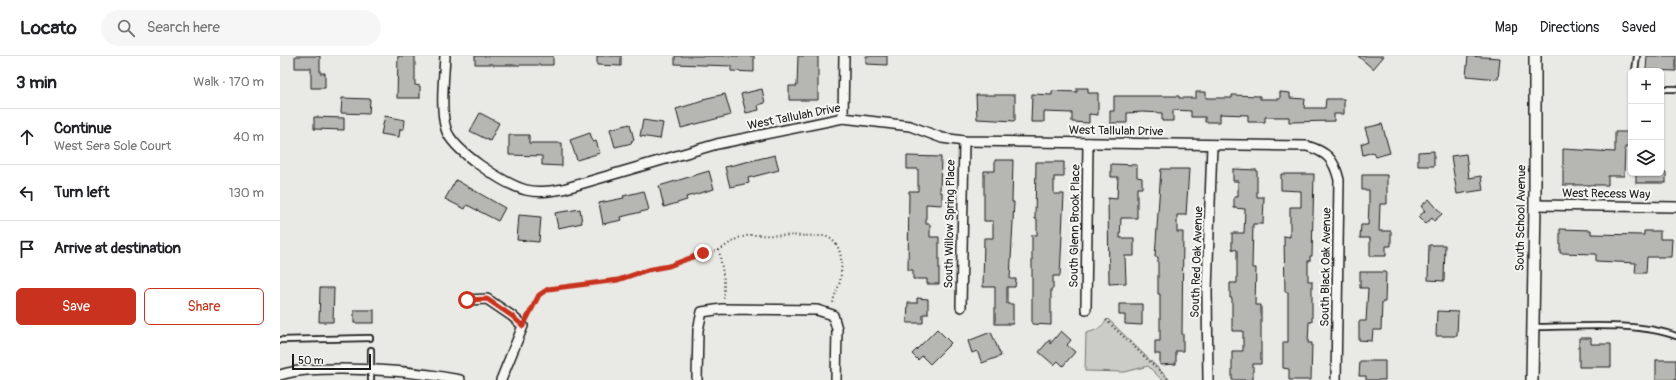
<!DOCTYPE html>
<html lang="en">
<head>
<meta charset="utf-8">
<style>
	:root { --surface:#fff; --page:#f6f6f6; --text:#202124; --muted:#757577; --line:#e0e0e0; --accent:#c8321e }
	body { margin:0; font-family:Pangolin,sans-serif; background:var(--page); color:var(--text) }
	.controls { position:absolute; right:12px; top:12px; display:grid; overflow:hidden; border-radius:6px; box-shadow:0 1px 3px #0004 }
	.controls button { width:36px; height:36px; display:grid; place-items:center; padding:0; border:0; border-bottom:1px solid var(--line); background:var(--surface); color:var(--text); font:20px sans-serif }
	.scale { position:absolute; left:12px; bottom:10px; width:79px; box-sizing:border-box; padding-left:4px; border:2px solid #1c1c1c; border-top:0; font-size:11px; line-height:14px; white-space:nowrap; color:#1c1c1c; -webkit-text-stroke:3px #f6f6f2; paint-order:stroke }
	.stop { position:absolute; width:12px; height:12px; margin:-9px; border:3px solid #c8321e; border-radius:50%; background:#fff }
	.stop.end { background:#c8321e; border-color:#fff; box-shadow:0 1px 4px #0008 }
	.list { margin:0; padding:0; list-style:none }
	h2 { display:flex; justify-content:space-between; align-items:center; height:52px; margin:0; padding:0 16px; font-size:17px }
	h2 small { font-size:13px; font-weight:400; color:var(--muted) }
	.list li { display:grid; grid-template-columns:26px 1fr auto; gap:12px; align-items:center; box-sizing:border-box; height:56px; padding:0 16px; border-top:1px solid var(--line) }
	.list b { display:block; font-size:15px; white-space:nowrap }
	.list p { margin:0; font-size:13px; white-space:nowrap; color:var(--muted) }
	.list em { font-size:13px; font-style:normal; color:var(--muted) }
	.actions { display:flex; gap:8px; padding:12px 16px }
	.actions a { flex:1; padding:9px 0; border:1px solid var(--accent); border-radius:6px; text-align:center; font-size:14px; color:var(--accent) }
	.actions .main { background:var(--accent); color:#fff }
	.icon { flex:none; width:22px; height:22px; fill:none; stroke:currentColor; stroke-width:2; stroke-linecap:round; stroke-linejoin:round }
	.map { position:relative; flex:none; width:1396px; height:324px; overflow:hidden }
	header { display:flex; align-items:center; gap:24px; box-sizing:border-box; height:56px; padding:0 20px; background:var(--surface); border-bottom:1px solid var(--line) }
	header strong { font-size:19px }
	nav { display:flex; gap:22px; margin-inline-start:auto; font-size:14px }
	.search { width:280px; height:36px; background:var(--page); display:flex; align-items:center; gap:10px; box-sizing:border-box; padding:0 14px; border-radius:22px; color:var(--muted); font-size:15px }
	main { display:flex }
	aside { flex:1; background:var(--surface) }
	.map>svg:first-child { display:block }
</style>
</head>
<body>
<header>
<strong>Locato</strong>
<div class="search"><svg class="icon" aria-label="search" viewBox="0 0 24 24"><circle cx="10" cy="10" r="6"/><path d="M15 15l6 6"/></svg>Search here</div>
<nav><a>Map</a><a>Directions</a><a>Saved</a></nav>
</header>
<main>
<aside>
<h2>3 min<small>Walk · 170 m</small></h2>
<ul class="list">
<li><svg class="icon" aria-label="ahead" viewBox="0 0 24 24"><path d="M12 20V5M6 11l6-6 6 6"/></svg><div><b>Continue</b><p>West Sera Sole Court</p></div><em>40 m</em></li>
<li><svg class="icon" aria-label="left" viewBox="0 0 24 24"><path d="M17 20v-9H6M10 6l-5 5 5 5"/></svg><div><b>Turn left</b></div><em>130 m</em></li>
<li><svg class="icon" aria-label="arrive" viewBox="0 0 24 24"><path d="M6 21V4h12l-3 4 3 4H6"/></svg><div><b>Arrive at destination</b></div></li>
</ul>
<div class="actions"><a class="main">Save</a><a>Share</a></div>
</aside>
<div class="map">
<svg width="1396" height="324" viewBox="0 0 1396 324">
	<rect width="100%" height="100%" fill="#e9e9e5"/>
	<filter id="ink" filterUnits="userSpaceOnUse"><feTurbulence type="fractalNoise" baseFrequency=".025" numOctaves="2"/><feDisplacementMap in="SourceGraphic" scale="8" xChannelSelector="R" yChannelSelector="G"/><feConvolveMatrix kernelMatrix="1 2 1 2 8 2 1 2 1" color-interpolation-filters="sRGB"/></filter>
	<g filter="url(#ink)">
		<path fill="#cbcbc7" stroke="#747472" d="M 828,263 L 890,324 L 882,324 L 868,310 L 845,316 L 805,315 L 806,277 C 816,275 822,271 828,263 Z"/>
		<g fill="#b6b6b3" stroke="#1c1c1c">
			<polygon points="15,0 40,0 40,17 45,17 45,32 31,32 31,12 15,12"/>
			<polygon points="118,0 135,0 135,29 140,30 140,42 117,42"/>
			<polygon points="195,0 273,0 273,9 213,9 213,8 195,8"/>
			<polygon points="317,0 341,0 341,10 317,9"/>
			<polygon points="395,0 474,0 474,16 451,15 451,10 395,8"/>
			<polygon points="518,0 538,0 538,44 509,44 509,30 517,30"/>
			<polygon points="586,0 607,0 607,9 586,8"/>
			<polygon points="1078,0 1104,0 1093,13"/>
			<polygon points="1188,0 1220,2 1218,23 1186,20"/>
			<polygon points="1367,0 1396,0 1396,15 1366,14"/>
			<polygon points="797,32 808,32 808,37 818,37 818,59 809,58 809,67 792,66 792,57 764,56 764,66 751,66 752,38 772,39 772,35 797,36"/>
			<polygon points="482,33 485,47 478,49 479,54 466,57 461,38"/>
			<polygon points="916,36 926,36 926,42 952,42 952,39 980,40 980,43 1000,43 1000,36 1010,37 1010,42 1025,43 1024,52 1045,52 1046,43 1064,43 1064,58 1054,58 1054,65 1009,66 1009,61 985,61 985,66 968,66 968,59 940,58 940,66 925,66 925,61 911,61 911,55 893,54 893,65 882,65 882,57 863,56 847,57 847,67 830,67 830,55 834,55 834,40 899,40 899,42 916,42"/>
			<polygon points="445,38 451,59 401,72 396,53 423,45 423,43"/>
			<polygon points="696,39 735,39 735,65 697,63"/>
			<polygon points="62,42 90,43 89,58 61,57"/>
			<polygon points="200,57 219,67 210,85 190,75"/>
			<polygon points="105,60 125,64 124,73 120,73 119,81 101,78"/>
			<polygon points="34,61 64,62 64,74 34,73"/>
			<polygon points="363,64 383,67 380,83 360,80"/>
			<polygon points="350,68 354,84 351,85 352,87 335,91 330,73"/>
			<polygon points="1102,68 1110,97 1095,101 1093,96 1083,99 1081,88 1089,85 1085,72"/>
			<polygon points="1335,76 1351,76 1351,91 1345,91 1344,120 1328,120 1328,129 1283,129 1283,93 1335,96"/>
			<polygon points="310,77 313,86 316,85 320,97 297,104 290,84"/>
			<polygon points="229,79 249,79 249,87 282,87 282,110 262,109 262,100 229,99"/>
			<polygon points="1154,95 1154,110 1138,110 1138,96"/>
			<polygon points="1186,98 1189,122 1201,120 1203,134 1177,138 1171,100"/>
			<polygon points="495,99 499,114 468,122 469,127 450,131 445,111"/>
			<polygon points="627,100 661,101 660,136 662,136 662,149 646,148 646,168 650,168 650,181 659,181 659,228 647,228 647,223 633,223 633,214 628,214 629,135 638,135 638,113 627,113"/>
			<polygon points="715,104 733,104 732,146 734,146 730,223 736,223 735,231 727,231 727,248 733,248 733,268 715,268 715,231 703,231 704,182 713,182 713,165 704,165 704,115 715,115"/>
			<polygon points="756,106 784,106 784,121 774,121 774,138 784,138 780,220 773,220 773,233 771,233 771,269 752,268 752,179 757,179 757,163 755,163"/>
			<polygon points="831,108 857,109 857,121 862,122 862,132 857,132 857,162 841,162 840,182 854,182 854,200 845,200 846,227 829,228 828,142 837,143 838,121 831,121"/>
			<polygon points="881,113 909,113 906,159 897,159 897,176 903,176 902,278 903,278 903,295 896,295 896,308 880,309 880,298 875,298 875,285 880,285 880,238 878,238 878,201 875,201"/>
			<polygon points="953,113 977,114 977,141 984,141 983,168 973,168 972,212 976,212 975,249 981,249 981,308 973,308 973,324 952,324 952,295 963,295 963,275 952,275 952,242 950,242 950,227 957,227 957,194 952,193 952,177 964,177 965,153 954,152 954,141 958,141 958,125 953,125"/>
			<polygon points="429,115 434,133 406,141 407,144 384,151 379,130"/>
			<rect x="1356" y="117" width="30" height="10"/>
			<polygon points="1001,118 1034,118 1032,200 1030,200 1030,205 1028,205 1028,225 1032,225 1032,266 1029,266 1028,287 1032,287 1031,324 1009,324 1009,313 1003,312 1003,286 1008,286 1008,236 1005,236 1004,180 1010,181 1010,151 1021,151 1021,135 1001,134"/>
			<polygon points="1082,119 1107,119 1107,148 1100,148 1099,175 1111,175 1111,190 1106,190 1106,200 1090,200 1090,182 1080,182 1081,169 1088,169 1089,148 1089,134 1082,134"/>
			<polygon points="176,124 225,152 218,165 187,149 185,153 165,143"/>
			<polygon points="364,135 369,154 341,161 342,164 323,168 319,147 344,142 343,140"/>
			<polygon points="1149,143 1162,158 1154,165 1152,162 1145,168 1138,161 1145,155 1141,150"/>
			<polygon points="300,153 302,167 278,172 275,157"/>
			<polygon points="239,159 261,161 259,186 237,184"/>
			<polygon points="1280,173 1311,174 1311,178 1364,179 1364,175 1380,175 1380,183 1392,183 1391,201 1367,201 1366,217 1355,217 1356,207 1316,205 1316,198 1280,197"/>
			<polygon points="1149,189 1165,189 1164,225 1148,224"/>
			<polygon points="1080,216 1106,216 1105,246 1102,246 1101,274 1093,274 1092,285 1079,284 1079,265 1086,265 1088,232 1080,232"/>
			<polygon points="40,232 54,232 53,266 39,266"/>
			<polygon points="637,242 648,243 648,258 643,258 643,267 627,267 628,247 637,247"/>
			<polygon points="839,248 862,248 862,269 845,268 845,259 839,259"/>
			<rect x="74" y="254" width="20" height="13"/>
			<polygon points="1157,255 1178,256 1177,280 1156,280"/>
			<polygon points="657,273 671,287 650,308 642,300 638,304 632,298"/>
			<polygon points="781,275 791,284 787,289 795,296 783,310 778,305 774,309 759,296 770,283 770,288"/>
			<polygon points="711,276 721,300 702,307 697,295 692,297 688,285"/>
			<polygon points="1299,282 1311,282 1311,288 1331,288 1331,311 1299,311"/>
			<rect x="1376" y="304" width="20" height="20"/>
			<polygon points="1080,305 1105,305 1105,324 1086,324 1086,320 1079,320"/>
		</g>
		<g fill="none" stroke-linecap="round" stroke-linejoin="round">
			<g stroke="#1c1c1c" stroke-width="8">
				<g id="service">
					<polyline points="1355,15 1357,0"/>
					<polyline points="1381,33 1396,33"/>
					<path d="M 1253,271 C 1294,271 1358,265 1396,280"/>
					<polyline points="0,284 90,282"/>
					<polyline points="91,294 91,324"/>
				</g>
			</g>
			<g stroke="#1c1c1c" stroke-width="12">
				<g id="minor">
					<path d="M 165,0 C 164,20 160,54 166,73 C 172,94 225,129 246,134 C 259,137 270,135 283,133 L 437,88 L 563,62 L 630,70 L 662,82 L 684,85 L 1027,90 C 1047,96 1054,103 1059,124 L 1056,324"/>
					<polyline points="563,62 564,0"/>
					<polyline points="1255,149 1396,151"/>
					<polyline points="187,244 207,243 232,260 243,270 221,324"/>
					<polyline points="681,251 684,85"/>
					<polyline points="806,253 808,87"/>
					<path d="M 0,319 C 20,313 40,313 61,313 C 101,313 140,316 180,324"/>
					<polyline points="417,324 418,274 422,256 442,253 537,254 553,259 557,273 556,324"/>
					<polyline points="928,324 927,235 932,89"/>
				</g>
			</g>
			<g stroke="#1c1c1c" stroke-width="14">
				<polyline id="tertiary" points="1252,324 1255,149 1255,0"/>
			</g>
			<g stroke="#1c1c1c" stroke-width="2" stroke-dasharray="1 3" stroke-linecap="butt">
				<polyline points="439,194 444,224 444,244"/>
				<path d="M 247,262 L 259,239 L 268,233 L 338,224 L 439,194 L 458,182 L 471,179 L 544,180 C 563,185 563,208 560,225 C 558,234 553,240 553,249"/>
				<polyline points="826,264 889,324"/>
			</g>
			<use href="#service" stroke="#f6f6f2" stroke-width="4.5"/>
			<use href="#minor" stroke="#f6f6f2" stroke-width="9"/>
			<use href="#tertiary" stroke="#f6f6f2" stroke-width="11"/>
		</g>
	</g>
	<g fill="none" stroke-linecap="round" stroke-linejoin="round" filter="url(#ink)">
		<polyline stroke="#c8321e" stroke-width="5" points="187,244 207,243 232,260 243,270 259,239 268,233 338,224 367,214 389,210 423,197"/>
	</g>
	<g text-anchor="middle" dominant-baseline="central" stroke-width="4" stroke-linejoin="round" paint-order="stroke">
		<g font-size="12" fill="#1c1c1c" stroke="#f6f6f2">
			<text transform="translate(514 61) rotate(-11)">West Tallulah Drive</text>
			<text transform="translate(836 75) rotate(1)">West Tallulah Drive</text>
			<text transform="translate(1326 138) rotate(1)">West Recess Way</text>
			<text transform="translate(1241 162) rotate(-89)">South School Avenue</text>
			<text transform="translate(670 168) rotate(-89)">South Willow Spring Place</text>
			<text transform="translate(795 170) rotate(-89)">South Glenn Brook Place</text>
			<text transform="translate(917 206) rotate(-88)">South Red Oak Avenue</text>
			<text transform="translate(1046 211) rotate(-89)">South Black Oak Avenue</text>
		</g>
	</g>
</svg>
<div class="controls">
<button>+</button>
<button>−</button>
<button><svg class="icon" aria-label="layers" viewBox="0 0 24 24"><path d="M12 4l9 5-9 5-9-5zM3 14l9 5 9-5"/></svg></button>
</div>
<div class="scale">50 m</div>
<div class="stop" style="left:187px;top:244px"></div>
<div class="stop end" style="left:423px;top:197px"></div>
</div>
</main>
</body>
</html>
